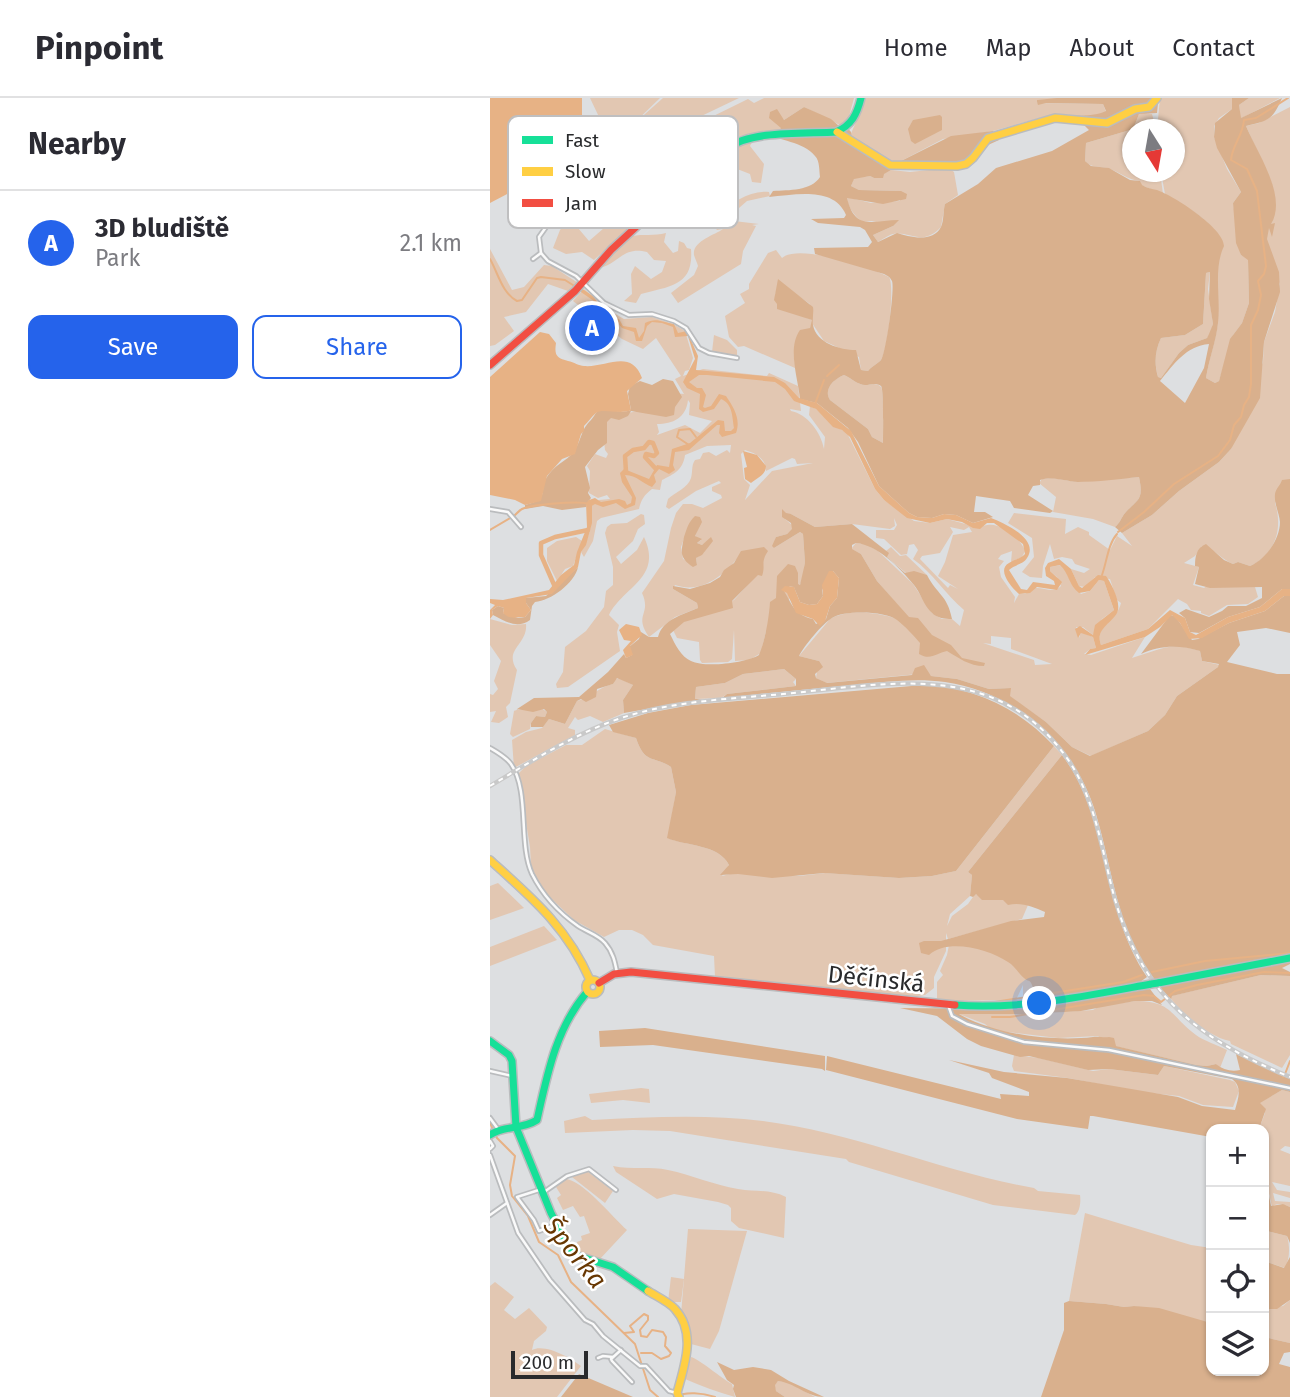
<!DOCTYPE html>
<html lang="en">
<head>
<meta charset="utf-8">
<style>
	:root { --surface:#fff; --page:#f2f2f3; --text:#2b2b33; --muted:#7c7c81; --line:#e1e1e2; --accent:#2563eb }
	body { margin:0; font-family:"Fira Sans",sans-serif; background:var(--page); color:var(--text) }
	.controls { position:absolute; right:21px; bottom:21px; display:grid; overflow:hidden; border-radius:14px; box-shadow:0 2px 5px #0004 }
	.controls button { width:63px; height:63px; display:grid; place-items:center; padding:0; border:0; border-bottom:2px solid var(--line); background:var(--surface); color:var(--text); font:35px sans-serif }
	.compass { position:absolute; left:632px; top:21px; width:63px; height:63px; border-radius:50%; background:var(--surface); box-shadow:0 2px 5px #0004; rotate:169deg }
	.scale { position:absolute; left:21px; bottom:18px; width:77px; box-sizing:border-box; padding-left:7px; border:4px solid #292a2c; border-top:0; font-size:19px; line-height:24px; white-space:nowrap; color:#292a2c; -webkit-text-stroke:5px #fff; paint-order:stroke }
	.you { position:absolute; left:550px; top:906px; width:24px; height:24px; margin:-18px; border:5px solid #fff; border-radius:50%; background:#1a73e8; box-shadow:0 0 0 10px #1a73e833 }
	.badge { display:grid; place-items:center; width:46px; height:46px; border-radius:50%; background:var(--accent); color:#fff; font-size:23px; font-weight:700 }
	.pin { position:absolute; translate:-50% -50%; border:4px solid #fff; box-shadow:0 2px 7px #0006 }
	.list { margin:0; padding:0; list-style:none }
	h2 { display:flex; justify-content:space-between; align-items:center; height:91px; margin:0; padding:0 28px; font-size:30px }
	h2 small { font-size:23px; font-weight:400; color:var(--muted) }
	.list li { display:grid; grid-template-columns:46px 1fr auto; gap:21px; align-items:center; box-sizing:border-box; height:105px; padding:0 28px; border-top:2px solid var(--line) }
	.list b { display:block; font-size:26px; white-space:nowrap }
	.list p { margin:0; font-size:23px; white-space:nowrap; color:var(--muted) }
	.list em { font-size:23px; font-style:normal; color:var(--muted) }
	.actions { display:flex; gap:14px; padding:21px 28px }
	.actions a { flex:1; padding:16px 0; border:2px solid var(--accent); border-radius:14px; text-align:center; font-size:24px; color:var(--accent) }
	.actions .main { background:var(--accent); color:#fff }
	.icon { flex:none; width:38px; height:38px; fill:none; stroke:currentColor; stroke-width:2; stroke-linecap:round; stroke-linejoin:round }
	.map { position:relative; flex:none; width:800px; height:1299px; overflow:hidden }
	header { display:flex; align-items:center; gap:42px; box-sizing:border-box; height:98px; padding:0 35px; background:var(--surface); border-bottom:2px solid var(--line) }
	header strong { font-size:33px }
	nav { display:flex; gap:38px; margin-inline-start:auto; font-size:24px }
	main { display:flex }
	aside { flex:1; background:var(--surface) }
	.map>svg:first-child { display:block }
</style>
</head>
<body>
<header>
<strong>Pinpoint</strong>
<nav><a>Home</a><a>Map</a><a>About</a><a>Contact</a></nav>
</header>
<main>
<aside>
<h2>Nearby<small></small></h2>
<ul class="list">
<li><span class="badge">A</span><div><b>3D bludiště</b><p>Park</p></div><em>2.1 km</em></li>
</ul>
<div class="actions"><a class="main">Save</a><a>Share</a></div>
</aside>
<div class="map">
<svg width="800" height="1299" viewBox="0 0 800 1299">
	<rect width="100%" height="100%" fill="#dddfe1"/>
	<g fill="#e2c7b2" fill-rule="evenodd">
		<path d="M 100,0 L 170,0 L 137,32 L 173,0 L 249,0 L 201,23 L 184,20 L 152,39 L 133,45 L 146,44 L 187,24 C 202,45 226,42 250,39 L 255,43 L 262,44 L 260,48 L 274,66 L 271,85 L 262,84 L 260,76 L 242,69 L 219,87 L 204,88 L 179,105 L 188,109 L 192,100 L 206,102 L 240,75 L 241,87 L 210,107 L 211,120 L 218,121 L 217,113 L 223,110 L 225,113 C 244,106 259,92 279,94 L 280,98 L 257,103 L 241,117 L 244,123 L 269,126 L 262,127 L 266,128 L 253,153 L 251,166 L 188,205 L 181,195 L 204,177 L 208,168 C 207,164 205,161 204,157 C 202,143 225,137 233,131 L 227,132 L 221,125 L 214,124 L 196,130 L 190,127 L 196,124 L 195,121 L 171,121 L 171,109 L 176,107 L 175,104 L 169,103 L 154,118 L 151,110 L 144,108 L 124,128 L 144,110 L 149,111 L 151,119 L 104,162 L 92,154 L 76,156 L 63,150 L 70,132 L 75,126 L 88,130 L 99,143 L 114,130 L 111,130 L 129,116 L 126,110 L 97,103 L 113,80 L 195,45 L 176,44 L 119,68 L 124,55 L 120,50 L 125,46 L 119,40 Z"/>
		<path d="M 274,0 L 364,0 L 358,22 L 352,28 L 314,9 L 294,22 L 289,17 L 291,30 L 289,32 C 267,36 213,46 197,31 L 258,1 L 264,5 Z"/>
		<path d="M 376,0 L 591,0 L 548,2 L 547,5 L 613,6 L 616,14 L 613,16 L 596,18 L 564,16 L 503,33 L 453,41 L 409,64 C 394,63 370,48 360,38 Z"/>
		<path d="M 670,0 L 742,0 L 742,11 L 729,20 L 724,28 L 724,39 L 737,71 L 751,94 L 743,105 L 751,157 L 758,161 L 759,205 L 752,225 L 743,237 L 729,283 L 725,285 L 716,280 C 719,260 727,241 728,221 C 729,202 723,165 733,150 C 720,117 703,115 675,96 L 671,74 L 684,74 L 684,32 L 667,32 Z"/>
		<polygon points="759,0 790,0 750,21 749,7"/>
		<path d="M 800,9 L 800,381 L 785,405 C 793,430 786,456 760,468 L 748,464 L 743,466 C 731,461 725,451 712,448 L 705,458 L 694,465 L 709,469 L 703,487 L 714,490 L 718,487 L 765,489 L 768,499 L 758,506 L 737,507 L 719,518 L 711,515 L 711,513 L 701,512 L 697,506 L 688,501 L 658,531 L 611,547 C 604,528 627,523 631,505 L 627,502 L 620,481 L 605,479 L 595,489 L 589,488 L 581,471 L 594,475 L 600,471 L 585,466 L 582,461 L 572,459 L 564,461 L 560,446 L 553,468 L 552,480 L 540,479 L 532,474 L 544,459 L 542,440 L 518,425 L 524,415 L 576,421 L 575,436 L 588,429 L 599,434 L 599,437 L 620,452 L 627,438 L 642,448 L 632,435 L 662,417 L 689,393 L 729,364 L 741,351 L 773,264 L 774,244 L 785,214 L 790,186 L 771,149 L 782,86 L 756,28 L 769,25 Z"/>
		<path d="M 654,15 L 662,16 L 666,31 L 642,32 L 642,74 L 670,74 L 673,96 L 651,87 L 650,83 C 637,82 629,73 617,70 C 608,68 601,70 595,63 L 596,45 L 640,32 L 644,29 L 649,16 Z"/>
		<path d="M 458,70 L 464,74 L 468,97 L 455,106 L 451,129 C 432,149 421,133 403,136 C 398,137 392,142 388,144 L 383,137 L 403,128 L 382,123 L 372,124 C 365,118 357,109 357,99 L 381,105 L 410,103 L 411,93 L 369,92 L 361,88 L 364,80 L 380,78 L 384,80 L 401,72 L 420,74 Z"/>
		<path d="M 176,135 L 174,144 L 183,155 L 188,153 L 189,143 L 194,145 L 197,150 L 201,151 C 204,188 180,188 151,196 L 146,205 L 134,203 L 142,196 L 141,176 L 145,168 L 161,181 L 172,174 L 176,163 L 164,162 L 157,154 C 132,148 129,166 109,170 C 117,160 129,142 142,138 C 153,136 164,138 176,135 Z"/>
		<polygon points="0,151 22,192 34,189 54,167 62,168 88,185 78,193 58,186 36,214 14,219 24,233 5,247 0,248"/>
		<path d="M 286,152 L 292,160 C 308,145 380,169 399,179 C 405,188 398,252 391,262 C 387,266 382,268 378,273 L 371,272 L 369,259 L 334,243 L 322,225 L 320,230 L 304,250 L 305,270 L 254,248 L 248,249 L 239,239 L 235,218 L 255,205 L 250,196 L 259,191 L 259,186 L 278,155 ZM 286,194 L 307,197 L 320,206 L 322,222 L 290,209 L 285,197 Z"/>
		<path d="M 720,174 L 718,191 L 723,226 L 720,236 L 717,240 L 698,247 L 689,255 L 671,280 L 668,279 C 664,265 665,253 671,240 L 695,237 L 713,226 L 716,175 Z"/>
		<path d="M 94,191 L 115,210 L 134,221 L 162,219 L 183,226 L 195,233 L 203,260 L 199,272 L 195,273 L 193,278 L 213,271 L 277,278 L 279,275 L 308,288 L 311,313 L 300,311 L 301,313 C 317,316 331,334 334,351 L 335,339 L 319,317 L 320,308 L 326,311 L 342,326 L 357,335 L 385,391 L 394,402 L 424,423 L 440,425 L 457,421 L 490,430 C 504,419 530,438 535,453 L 532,459 L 521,464 L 522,453 L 511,457 L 508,461 L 514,463 L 509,469 L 511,479 L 525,499 L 524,505 L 529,496 L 535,496 L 545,490 C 554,489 564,496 571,488 L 567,479 L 560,473 L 560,469 L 571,467 L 576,473 L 581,485 L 591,496 L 600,493 L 609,482 L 614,483 L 624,512 L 612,521 L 603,537 L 593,529 L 586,529 L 589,540 L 591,534 L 603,539 L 606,550 L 600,551 L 594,556 L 601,557 L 655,539 L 642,560 C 670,552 679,543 710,553 L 712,563 L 730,567 L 728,569 L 687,598 L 675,617 L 658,633 L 601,658 L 582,649 L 556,624 L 519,598 L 520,590 L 499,591 L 467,581 L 441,578 L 438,575 L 336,585 L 326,580 L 329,563 L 309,558 L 340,521 C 357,511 386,514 404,520 L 412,512 L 387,483 L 371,456 L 361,451 L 366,445 L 376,446 L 388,453 L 423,486 L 442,515 L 452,521 L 462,521 L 470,528 L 474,512 C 455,496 443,475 423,461 L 428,452 L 424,446 L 419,447 L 417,456 L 411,457 L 394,441 L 386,440 L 386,432 L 404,432 L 407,427 L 404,420 L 405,428 L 400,431 L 362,426 L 325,429 L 301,416 L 295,421 L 302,427 L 302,432 L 297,436 L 286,439 L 284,450 L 310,434 L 313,436 L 315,465 L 313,482 L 276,533 L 271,555 L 259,562 L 245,563 L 244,532 L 242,561 L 238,564 L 212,565 L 210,562 L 209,544 L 187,540 L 183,532 L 184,528 L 244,502 L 273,470 L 272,461 L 249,458 C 234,478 211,496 185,487 L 183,491 L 207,505 L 208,510 L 185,519 L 159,539 C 143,516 162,517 152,495 L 174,463 L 181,430 L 186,415 L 193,406 L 202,406 L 213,410 L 232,400 L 231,397 L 222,393 L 222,389 L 231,385 L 229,383 L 206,393 L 179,411 L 176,409 L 178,401 C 185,394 198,390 201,380 C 203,373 201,368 205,362 L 210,361 L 213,355 L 219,354 L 226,358 L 237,352 L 240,355 L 241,347 L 217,348 L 195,357 C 193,372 184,376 172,382 L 170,392 L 162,391 C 154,397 151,402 149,411 L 111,420 L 107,423 L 103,443 L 94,459 L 91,454 C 100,439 102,425 102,408 L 109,402 L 120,401 L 117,397 L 108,400 L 99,395 L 100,373 L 97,368 L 105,356 L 116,360 L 118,356 L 115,352 L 112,324 C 124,316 135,316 148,313 C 165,309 177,293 194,296 L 185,281 L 191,278 L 166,240 L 153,251 L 132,241 L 83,203 ZM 198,302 L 200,305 L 199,317 L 222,323 L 210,335 L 195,327 L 167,337 L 169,334 L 167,326 C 183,326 196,320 198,302 ZM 255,352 C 265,355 276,360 276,373 L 302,360 L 305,361 L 307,366 L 323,365 L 282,373 L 255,402 L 260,387 L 254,381 L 251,356 ZM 460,429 L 474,432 L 479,429 L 482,434 L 463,437 L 455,464 L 448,478 L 468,491 L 460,487 L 458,490 L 430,461 L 432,458 L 450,455 L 463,434 ZM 208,431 L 205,438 L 211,442 L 207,445 L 212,447 L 218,443 C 217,452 214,455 206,460 L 207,467 L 193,461 L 191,449 L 195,438 ZM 501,538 L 521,540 L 521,551 L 562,566 L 545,567 L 544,562 L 493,545 L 501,546 Z"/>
		<polygon points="224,237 237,242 247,252 247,258 222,254"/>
		<path d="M 354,277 C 361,280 368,287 375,287 C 381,287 386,284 391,289 C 394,291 393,337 393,345 L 382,339 L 378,331 L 340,302 C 333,291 344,281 354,277 Z"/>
		<path d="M 649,379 C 654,403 648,400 635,415 C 631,420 630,425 625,429 L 603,421 L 563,414 L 566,399 L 549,385 L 552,381 L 563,380 L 586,384 Z"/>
		<path d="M 151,416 L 154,417 L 155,426 L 148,431 L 143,443 L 126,459 L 131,466 L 147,452 L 154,439 C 173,480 134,488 119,517 L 129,527 L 127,534 L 130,553 L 78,589 L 67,590 L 66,586 L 73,574 L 75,549 L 96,533 L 114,509 L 116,493 L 123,487 L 123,469 L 115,435 L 117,429 L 121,426 L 137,425 Z"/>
		<polygon points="86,439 92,443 83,468 75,471 67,483 57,463 57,450 67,443"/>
		<polygon points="401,449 410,458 416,457 437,477 416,475 397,459 396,453"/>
		<path d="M 0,521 L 22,527 L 36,526 C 38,547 13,551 27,572 L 20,605 L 16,609 L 18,619 L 9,625 L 1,624 L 6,613 L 0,614 L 0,596 L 3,597 L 8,591 L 4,583 L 11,563 L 0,547 Z"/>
		<polygon points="294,571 306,581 303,584 306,588 237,596 231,600 205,601 206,589 235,585 253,576"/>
		<path d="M 129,580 L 143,587 L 133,602 L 134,615 L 113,624 L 100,618 L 88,622 L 85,619 L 78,630 L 85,632 L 85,637 L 24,670 L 22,642 L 36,634 L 52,630 L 59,621 L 75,626 L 87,603 C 101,600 108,589 123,586 L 125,581 Z"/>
		<path d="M 51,610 L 57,614 L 55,619 L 46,618 L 41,625 L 40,631 L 23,639 L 20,636 L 24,613 C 33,609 40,615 51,610 Z"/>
		<path d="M 115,631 L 146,640 C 155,667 163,657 181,669 L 186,694 L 178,740 C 195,748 229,746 239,767 L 232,778 L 248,774 L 309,778 L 335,775 L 409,780 L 442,778 L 466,773 L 564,648 L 572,657 L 478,774 L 482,777 L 480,798 L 460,816 L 457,828 L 462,818 L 478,806 L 485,796 L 538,807 L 532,821 L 458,841 L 456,835 L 456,853 L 444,879 L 444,890 L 435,897 L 422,899 L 225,879 L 224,858 L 163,847 L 153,837 L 142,832 L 129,832 L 114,839 L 84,822 L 52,792 L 41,768 L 40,749 L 28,676 L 36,668 L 76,647 L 92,647 Z"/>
		<polygon points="8,785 34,810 0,822 0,788"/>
		<polygon points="54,828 67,842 0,868 0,849"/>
		<polygon points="495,833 590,894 539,902 533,899 533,887 526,902 447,903 447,884 453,877 450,873 457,857 460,842"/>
		<path d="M 771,877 L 800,878 L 800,957 L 792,970 L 741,946 L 740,943 C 721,940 694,917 681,901 L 681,898 Z"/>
		<path d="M 645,903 C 683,903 680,918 706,937 C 714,943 728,947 737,952 L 730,970 L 726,966 L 717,968 L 706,967 L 625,948 L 608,938 L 568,940 L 502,932 L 495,926 L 469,916 L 543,916 L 603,912 L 610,908 Z"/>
		<polygon points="524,957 549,960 603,973 619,971 668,977 674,968 740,982 745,984 749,993 743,1009 713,1007 689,998 651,994 578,980 524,973 522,968"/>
		<polygon points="151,990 159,991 160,1005 133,1002 101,1005 99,996"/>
		<path d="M 792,992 L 800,994 L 800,1049 L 795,1048 L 790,1052 L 800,1056 L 800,1088 L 782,1084 L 787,1092 L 800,1094 L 800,1100 L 783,1095 L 785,1103 L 800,1104 L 800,1109 C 793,1106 787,1104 782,1109 L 774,1073 L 774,1031 L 769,1031 L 775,1015 L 769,1005 Z"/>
		<path d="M 95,1018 L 102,1022 C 159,1019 217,1016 273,1023 C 366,1035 453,1074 544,1090 L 548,1093 L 590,1097 C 591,1103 590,1114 585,1117 L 503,1107 L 359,1064 L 356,1061 L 180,1033 L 143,1032 L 75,1035 L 74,1023 Z"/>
		<path d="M 123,1068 C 142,1072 160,1068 178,1072 C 202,1077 224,1087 248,1091 C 265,1094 280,1091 296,1099 L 294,1140 L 249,1130 L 241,1123 L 241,1110 L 238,1107 L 228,1104 L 184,1096 L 167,1101 L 126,1074 Z"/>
		<polygon points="97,1073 123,1093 115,1105 82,1079"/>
		<path d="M 75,1081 C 92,1081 123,1120 137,1132 L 109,1162 L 90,1159 L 87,1144 L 92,1142 L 91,1138 L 100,1135 L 94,1118 L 90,1119 L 83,1108 L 73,1112 L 67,1100 L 71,1097 L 66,1089 Z"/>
		<polygon points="595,1115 701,1147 721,1150 721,1225 644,1208 634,1209 616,1206 579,1203"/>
		<polygon points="198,1131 257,1133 229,1233 220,1251 201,1246 191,1217"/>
		<path d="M 777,1133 L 797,1138 C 800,1149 800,1160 795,1170 L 774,1163 L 774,1137 Z"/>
		<polygon points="181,1179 194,1181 191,1204 178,1204"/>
		<path d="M 5,1184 L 24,1199 L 14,1212 L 25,1221 L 39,1210 L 57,1229 L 56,1233 L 44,1243 L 42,1252 C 55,1245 81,1260 91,1268 L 67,1299 L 0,1299 L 0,1188 Z"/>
		<polygon points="800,1202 800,1245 774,1239 774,1211 793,1208"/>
		<path d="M 201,1259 C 209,1261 231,1280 242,1286 L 245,1299 C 227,1294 211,1288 195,1281 Z"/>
		<polygon points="288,1283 298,1284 325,1299 295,1299 286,1293 284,1287"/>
	</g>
	<g fill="#d9b08d" fill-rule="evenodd">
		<path d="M 567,0 L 664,0 L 668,5 L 667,15 L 649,16 L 644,29 L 640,32 L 596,45 L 595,63 L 601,68 L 619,70 L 640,82 L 650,83 L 652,87 C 657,90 662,91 667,92 C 684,98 734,130 734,148 C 723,171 731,200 728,225 C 726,244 719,261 716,280 L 725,285 L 729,283 L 740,241 L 752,225 L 759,205 L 758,162 L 751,157 L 746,145 L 743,105 L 751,94 L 727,50 L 724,39 L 725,25 L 742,11 L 742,0 L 759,0 L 749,7 L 751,20 L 792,0 C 783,21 779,23 756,28 C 767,55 798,98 781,126 L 785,125 L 782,139 L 779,130 L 777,141 L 789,174 L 790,194 L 774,244 L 770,300 L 741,351 L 729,364 L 689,393 L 662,417 L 632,435 L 625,429 C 630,425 631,420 635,415 C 648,400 654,403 649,379 C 629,381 608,384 588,384 C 574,383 563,378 550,382 L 550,387 L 543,388 L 538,397 L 563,413 L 560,415 L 524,410 L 520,403 L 486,398 L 484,414 L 495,414 L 503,419 L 483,425 L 466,417 L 454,416 L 442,420 L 427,419 L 419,415 L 389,388 L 368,344 L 358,330 L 327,305 L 310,301 C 308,280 297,250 310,232 L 320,230 L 322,222 L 287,211 L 287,206 L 284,202 L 288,181 L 323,209 C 324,215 322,221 323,227 C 326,245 350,252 366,252 L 371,272 L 378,273 C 382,268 387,266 391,262 C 396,255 405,190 402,183 C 400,179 398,178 394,176 L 325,156 L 324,150 L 378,149 L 382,144 L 375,132 L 370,129 L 328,125 L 321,121 L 354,120 L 356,117 C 344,88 305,97 279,99 L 283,93 C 299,92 321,93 330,79 C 329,73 330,63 325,58 C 313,43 289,43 274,35 L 289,32 L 291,30 L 279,20 L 280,14 L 287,11 L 294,22 L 314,9 L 341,21 L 349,28 L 354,26 L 361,34 L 362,41 L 402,64 L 409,64 L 461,38 L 503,33 L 509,42 L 498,47 L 488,58 L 470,71 L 401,72 L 394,76 L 393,80 L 384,80 L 380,78 L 364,81 L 361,88 L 369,92 L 411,93 L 417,96 L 416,101 L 393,106 L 357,100 C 365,134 384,122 409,122 L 403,128 L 383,137 L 388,144 L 407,135 C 419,139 443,145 451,129 C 454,123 453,113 455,106 L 488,86 L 506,70 L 562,53 L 599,32 L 594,27 L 574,25 L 564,16 C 581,17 601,20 616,13 L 613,6 L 556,5 L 548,7 L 547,4 L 547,2 ZM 720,174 L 719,201 L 723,226 L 719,236 L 717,240 L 698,247 L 689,255 L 671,280 L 668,279 C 664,265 665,253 671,240 L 695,237 L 713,226 L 716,175 ZM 719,246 L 714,270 L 695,305 L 670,283 C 684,266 696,248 719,246 ZM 354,277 C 361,280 368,287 375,287 C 380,287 386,284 391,288 C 394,291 393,337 393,345 L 382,339 L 378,331 L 340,302 C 333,291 344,281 354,277 Z"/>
		<polygon points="450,17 452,19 452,32 425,46 421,43 418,31 423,22"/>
		<path d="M 173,281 L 183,283 L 192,299 L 185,309 L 184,317 L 176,319 L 141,313 L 138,318 L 129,322 L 121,320 L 117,324 L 117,345 L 108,352 L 95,369 L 100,390 L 98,395 L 101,400 L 97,405 L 96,409 L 72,412 L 53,408 L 35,411 L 35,407 C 62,401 47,391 59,376 C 67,365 81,361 86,350 C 93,337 91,332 101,322 C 104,319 105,315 108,313 C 118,309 130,317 141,312 L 138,296 L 140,288 L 150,283 L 162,287 Z"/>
		<path d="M 800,381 L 800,491 L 792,491 L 770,509 L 738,519 L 709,535 L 700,534 L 695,520 L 689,515 L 696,511 L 719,519 L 732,513 L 738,508 L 756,508 L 772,500 L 772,489 L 720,490 L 705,486 L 709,469 L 705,468 C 705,459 706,450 716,446 L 734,462 L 743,466 L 748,464 L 760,468 C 776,461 790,441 790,424 C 789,414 784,406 785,396 C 786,390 790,388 792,382 Z"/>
		<path d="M 292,411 L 296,415 L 301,416 L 325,429 L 362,426 L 399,455 L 397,459 L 415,475 L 424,473 L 437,477 C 447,497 457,496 462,521 C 455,521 447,520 442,515 C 434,508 430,494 424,487 C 410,470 388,447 366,445 L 362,447 L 362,451 L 371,456 L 387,483 L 419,519 L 428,520 L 442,537 L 461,547 L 472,560 L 495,565 L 494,568 C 479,568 469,560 457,553 C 446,555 441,563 429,556 L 430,545 C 424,538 415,528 407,522 C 396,513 354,512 342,520 C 333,525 314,548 309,558 L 329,563 L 333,569 L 325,576 L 326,580 L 337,585 L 422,577 L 425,570 L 434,567 L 441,578 L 467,581 L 499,591 L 521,590 L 520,598 L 556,624 L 582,649 L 600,658 L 658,633 L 675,617 L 687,598 L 728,569 L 729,566 L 712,563 L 710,553 C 690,547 670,547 651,556 L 680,517 L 685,518 L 702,542 L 708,541 L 739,525 L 775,513 L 794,498 L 800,498 L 800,535 L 776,530 L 747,534 L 750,547 L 737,564 L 787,576 L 800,576 L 800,858 L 665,882 C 626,832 623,771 605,713 C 584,646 525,594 455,584 C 425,580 395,584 365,587 C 320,591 276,595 232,600 L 237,596 L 306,588 L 306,581 L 294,571 L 253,576 L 235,585 L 206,589 L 205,601 L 213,601 L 134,615 L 133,602 L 143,587 L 127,580 L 123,586 L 107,591 L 106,599 L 96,604 L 91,601 L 87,603 L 75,626 L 59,621 L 53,629 L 41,629 L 41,625 L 46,618 L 55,619 L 57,614 L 54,611 L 43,614 L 27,611 L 24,613 L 44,600 L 89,599 L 118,574 L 134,556 L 136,560 L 142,557 L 139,549 L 149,541 L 151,534 L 159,539 L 168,539 C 173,521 192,517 208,510 L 207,505 L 183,491 L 183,488 L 200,491 L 220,485 L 230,479 L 234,472 L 244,465 L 251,453 L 274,449 L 278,453 C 270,465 276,467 272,478 L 268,477 L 242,503 L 243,510 L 194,524 L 180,536 C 185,546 191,559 201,563 C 215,570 256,565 269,557 C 275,543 279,520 280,504 L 286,500 L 287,478 L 298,466 L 305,468 L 308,475 L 308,486 L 310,487 L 315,465 L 313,436 L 310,434 L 284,450 L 282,448 L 286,439 L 297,436 L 302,431 L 301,425 L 292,419 ZM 343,473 L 349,480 L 347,500 L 340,508 L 336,521 L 326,526 L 323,521 C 304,517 302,506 294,493 L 300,488 L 304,489 L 310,504 L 319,507 L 327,506 L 333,498 L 332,492 Z"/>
		<path d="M 205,418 L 210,419 L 212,424 L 205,438 L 212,441 L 207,445 L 212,447 L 221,439 L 223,443 L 212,457 L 206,460 L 207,467 L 203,469 C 189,459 191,455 194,439 C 197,430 198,425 205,418 Z"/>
		<path d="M 88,469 C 85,485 60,503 45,504 L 42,508 L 40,522 C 28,531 16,524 3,517 L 2,512 L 8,508 L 14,510 L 13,515 L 28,520 L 35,519 L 41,512 L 36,505 L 36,500 L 56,498 Z"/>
		<path d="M 433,587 C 485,589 528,610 564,648 L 466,773 L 442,778 L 409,780 L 334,775 L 282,780 L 248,776 L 230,777 L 239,767 C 229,746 195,748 177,740 L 186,694 L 181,669 C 163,657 155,667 146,640 L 123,634 L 119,627 L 158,615 L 201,607 Z"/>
		<path d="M 572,657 C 621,722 610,809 657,879 L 650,884 L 546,903 C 545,898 544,891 542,887 C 540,881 538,884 534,880 C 528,875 525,868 518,864 C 498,851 458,840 439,857 L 431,855 L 429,845 L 434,843 L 451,843 L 521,823 L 554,819 L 555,814 C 543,809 532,804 518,807 L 513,802 L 492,802 L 486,796 L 483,799 L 480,798 L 482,777 L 478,774 Z"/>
		<polygon points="800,863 800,866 792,870 800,874 800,878 771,877 682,898 681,901 668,888"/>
		<path d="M 660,891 L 672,907 L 662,903 L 645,903 L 591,913 L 543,916 L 469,916 C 503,936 563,944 603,939 C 609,938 613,940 619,939 L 624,940 L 626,948 L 706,967 L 717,968 L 726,966 C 733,972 742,974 750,972 L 746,956 L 800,981 L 800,994 L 792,992 L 770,1005 L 776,1011 L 769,1031 L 721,1031 L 721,1039 L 603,1018 L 600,1018 L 598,1031 L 527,1021 L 336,972 L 337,958 L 511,1001 L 510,996 L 539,998 L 539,994 L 502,980 L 499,975 L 459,962 L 514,974 L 577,980 L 688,999 L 712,1008 L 745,1012 C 748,1001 753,989 742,981 L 674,968 L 668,977 L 619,971 L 598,972 L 539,958 L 530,959 L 491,948 L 477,941 L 447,918 L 410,910 L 532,911 Z"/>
		<polygon points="155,930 335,958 335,973 332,971 163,947 110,949 109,933"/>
		<polygon points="774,1073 781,1108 793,1106 800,1109 800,1145 797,1138 777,1133 774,1137"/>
		<polygon points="800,1159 800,1202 787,1211 774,1211 774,1163 794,1170"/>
		<polygon points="579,1203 616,1206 634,1209 644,1208 669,1210 721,1225 721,1273 774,1273 774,1239 800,1245 800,1254 794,1255 789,1266 800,1269 800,1299 551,1299 574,1232 574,1205"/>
		<path d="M 227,1264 L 244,1272 L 263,1269 L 281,1272 L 299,1283 L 334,1299 C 317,1299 305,1285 288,1283 L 285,1287 L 286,1293 L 295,1299 L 246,1299 L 243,1291 L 244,1287 L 237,1282 Z"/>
		<polygon points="89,1276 143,1299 71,1299"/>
	</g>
	<g fill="#e7b285">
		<path d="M 0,0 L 92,0 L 92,31 L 78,37 L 74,32 L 58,35 C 46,48 55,65 48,80 L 0,105 Z"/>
		<path d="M 91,190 L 103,198 L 118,218 L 129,221 L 133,228 L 146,230 L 149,240 L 154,233 L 155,225 C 166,219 172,224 184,226 L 188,235 L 197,233 L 208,258 L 206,272 L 284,279 L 295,285 L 309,300 L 327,305 L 361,333 L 389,388 L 419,415 L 427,419 L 442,420 L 454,416 L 466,417 L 483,425 L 501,420 C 514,425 550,441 537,460 C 534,466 524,467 519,472 L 531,491 L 537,492 L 543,484 L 565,487 L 564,483 L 556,478 L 555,470 L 558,465 L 569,461 L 581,471 L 589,488 L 592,490 L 608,477 L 616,478 C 621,485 632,505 627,515 C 621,526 605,531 611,547 L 658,531 L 680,512 L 695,520 L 700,534 L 706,537 L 738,519 L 770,509 L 792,491 L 800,491 L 800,498 L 794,498 L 775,513 L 739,525 L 712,540 L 699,541 L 690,525 L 682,517 L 670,529 L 655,539 L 595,557 L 600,551 L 606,550 L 603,539 L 591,535 L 588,540 L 585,531 L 590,528 L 603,537 L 605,527 L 624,512 L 614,483 L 609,482 L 600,493 L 589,495 C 579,488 579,475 570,467 L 560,469 L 560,473 L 572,484 L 567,492 L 547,489 L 540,495 L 529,496 C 522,490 506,472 519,465 C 526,460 529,462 535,456 L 533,446 L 504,425 L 497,425 L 490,431 L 483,430 L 472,424 L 457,421 L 440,425 L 417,420 L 394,402 L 385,391 L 360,339 L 352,332 L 343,329 L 326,311 L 304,303 L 295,291 L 285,284 L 217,277 L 209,277 L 199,284 L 207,290 L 212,290 L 216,297 L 213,309 L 215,310 L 221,308 L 229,296 L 236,298 C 244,310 251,321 246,335 L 232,339 L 229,335 L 230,327 L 227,327 L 199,352 L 185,354 L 183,367 L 185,372 L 179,376 L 169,371 L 164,377 L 166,384 L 162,389 C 153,386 147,377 135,377 L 146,400 L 145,407 L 135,411 L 126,405 L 113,409 L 105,406 L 102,408 L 102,425 L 96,447 L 91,454 L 88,469 L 62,496 L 36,500 L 36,505 L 41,512 L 35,519 C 26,519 20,522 13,515 L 14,510 L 8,508 L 2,512 L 3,517 L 0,521 L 0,512 L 5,507 L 0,505 L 0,501 L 13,502 L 59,492 L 71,477 L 84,467 L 87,454 L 97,429 L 96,405 L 99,402 L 105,400 L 111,404 L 129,401 L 135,403 L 137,407 L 141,405 L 142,399 L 132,384 L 130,375 L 134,371 L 159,381 L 167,367 L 179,369 L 182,351 L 200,345 L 228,322 L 234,323 L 235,333 L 241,333 L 244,330 C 242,319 243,306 231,301 L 224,311 L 213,314 L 209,311 L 210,296 L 197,290 L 193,284 L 205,261 L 198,238 L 185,239 L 183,229 L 172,225 L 162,224 L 157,228 L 152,243 L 146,243 L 144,234 L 132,230 L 125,222 L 110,216 L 104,203 L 88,192 Z"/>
		<path d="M 50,234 L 59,236 L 66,245 C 64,258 67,260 78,263 C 84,264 89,268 94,268 C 116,270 141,250 152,280 L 137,293 L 141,312 C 131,317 112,310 106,315 C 102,318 98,324 94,328 L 94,333 L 91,336 L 85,356 L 72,361 L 57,378 L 51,403 L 35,407 L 25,402 L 0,397 L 0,279 Z"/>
		<path d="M 253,353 L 267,357 L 276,368 C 276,377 267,380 261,385 L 255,381 L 254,370 L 257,369 Z"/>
		<polygon points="339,473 343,473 349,480 347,500 340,508 335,523 330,528 323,521 306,515 297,495 291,492 295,488 304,489 310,504 319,507 327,506 333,498 332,487"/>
		<polygon points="136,526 149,529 152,537 140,548 143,557 136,560 133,552 141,543 134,542 129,532"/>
	</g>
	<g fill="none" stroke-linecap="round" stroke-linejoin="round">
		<g stroke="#e7b285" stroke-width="2">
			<path d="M 0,161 C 8,175 12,195 27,203 L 32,202 L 47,180 L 51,179 L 75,182 L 86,189"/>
			<polyline points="337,278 349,267"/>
			<polyline points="325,306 334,282"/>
			<polyline points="199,347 187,339 189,332 200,331 206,339"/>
			<path d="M 24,418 C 25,417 30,412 32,411 C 40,407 90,402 98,406"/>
			<polyline points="0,432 22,419"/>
			<path d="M 628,434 L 654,414 L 684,386 L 728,358 L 740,342 L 744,327 L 751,319 L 754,307 L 759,299 L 761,286 L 761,227 L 768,212 L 771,197 L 768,183 L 774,176 L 776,168 L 767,93 L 757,71 L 741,62 C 742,47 753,38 754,22 L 766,20 L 798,0"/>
			<path d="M 612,477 C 617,463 618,446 627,436"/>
			<polyline points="662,874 715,863 800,855"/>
			<polyline points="492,906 633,884 652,877"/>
			<polyline points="502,919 520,919 654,897 664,898 671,904 685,893 707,887 774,874 800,875"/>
			<polyline points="795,976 800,963"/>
			<polyline points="793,979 794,978"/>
			<polyline points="0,1025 7,1040 25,1058 20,1087 22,1098 38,1118 49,1144 68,1157 81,1184 145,1246 160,1292 168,1299"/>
			<polyline points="134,1235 144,1234 140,1228 154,1216 158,1218 158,1222 150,1232 151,1238 157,1239 162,1232 173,1234 176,1239 175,1248 181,1255 179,1258 171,1261 162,1255 151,1255"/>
			<path d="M 184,1299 C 196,1293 213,1295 225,1299"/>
		</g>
		<g stroke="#e7b285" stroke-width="4.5">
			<polyline points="136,374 135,358 143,352 154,350 159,344 163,345 167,355 164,358 156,356 155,359 165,370"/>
			<polyline points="65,489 51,457 51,445 65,439 98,432"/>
		</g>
		<g stroke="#babcbe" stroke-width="6">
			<g id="street">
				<polyline points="66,115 49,139 51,155 58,163 86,178 114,205 139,217 162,216 184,223 196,230 209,250 219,255 247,260"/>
				<polyline points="43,161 51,155"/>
				<polyline points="0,411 18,414 31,429"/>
				<path d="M 0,650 C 7,654 16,659 21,666 C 40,693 28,746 42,776 C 53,798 68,814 88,828 C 97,834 108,837 115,845 C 123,854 125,864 127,875"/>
				<polyline points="458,907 462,918 477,926 534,944 619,952 800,990"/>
				<polyline points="0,973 22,978"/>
				<polyline points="0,1020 8,1031"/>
				<polyline points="0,1043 3,1048 0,1051"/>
				<polyline points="0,1057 28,1135 60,1182 95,1222 103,1226 113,1238 150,1268 156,1268 179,1293 187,1295"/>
				<polyline points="52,1091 27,1099 44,1122 49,1133 65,1127"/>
				<polyline points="54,1094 77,1078 99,1071 126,1092"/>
				<polyline points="0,1117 17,1105"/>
				<polyline points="131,1252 121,1261 122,1263 142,1284"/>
				<polyline points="108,1260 113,1258 123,1259"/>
			</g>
		</g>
		<g stroke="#babcbe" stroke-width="10">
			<g id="fast">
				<path d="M 238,50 C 261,32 317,36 346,34 C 362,27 367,16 371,0"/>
				<polyline points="668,885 800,860"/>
				<path d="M 465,907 C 531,912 596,898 661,886"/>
				<polyline points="0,943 19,957 22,963 26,1029 61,1115 82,1156 123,1169 158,1193"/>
				<path d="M 0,1037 C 14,1027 32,1032 47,1022 C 57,977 66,930 97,894"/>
			</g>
		</g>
		<g stroke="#babcbe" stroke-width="10">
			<g id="slow">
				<polyline points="347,34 400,67 467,68 476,66 483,60 498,40 565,20 617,25 645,11 659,9 667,0"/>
				<path d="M 0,762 C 42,800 77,829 100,882"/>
				<circle cx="103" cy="889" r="7"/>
				<path d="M 158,1193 C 166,1198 179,1204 185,1211 C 207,1235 194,1269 187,1295 L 189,1299"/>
			</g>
		</g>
		<g stroke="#babcbe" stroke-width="10">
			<g id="jam">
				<polyline points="0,267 85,193 121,152 184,94 238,50"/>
				<polyline points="109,885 124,876 141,874 465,907"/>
			</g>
		</g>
		<use href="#street" stroke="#fafafa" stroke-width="2.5"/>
		<use href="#fast" stroke="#16e098" stroke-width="7"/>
		<use href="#slow" stroke="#ffcf43" stroke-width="7"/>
		<use href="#jam" stroke="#f24e42" stroke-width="7"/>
		<g stroke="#c9c9c9" stroke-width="4.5">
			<path id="rail" d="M 0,688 C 42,663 84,636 131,620 C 183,603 239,601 293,596 C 399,586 508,560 579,663 C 603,699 610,741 620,782 C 645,890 700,938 800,979"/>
		</g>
		<use href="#rail" stroke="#fff" stroke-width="2" stroke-dasharray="5" stroke-linecap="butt"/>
		<g stroke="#babcbe" stroke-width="10" stroke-linecap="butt">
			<polyline id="fast-bridge" points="661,886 668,885"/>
		</g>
		<use href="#fast-bridge" stroke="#16e098" stroke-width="7"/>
	</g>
	<g text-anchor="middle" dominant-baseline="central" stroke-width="5" stroke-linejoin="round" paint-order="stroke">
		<g font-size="24" fill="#292a2c" stroke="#fff">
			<text transform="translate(386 881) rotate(6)">Děčínská</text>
		</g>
		<g font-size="26" font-style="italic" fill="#683702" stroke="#fff">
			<text transform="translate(85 1155) rotate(51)">Šporka</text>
		</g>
	</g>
	<rect x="18" y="18" width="230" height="112" rx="10" fill="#fff" stroke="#bfbfc0" stroke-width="2"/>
	<rect x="32" y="38" width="31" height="8" fill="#16e098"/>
	<rect x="32" y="69" width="31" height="9" fill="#ffcf43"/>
	<rect x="32" y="101" width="31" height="8" fill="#f24e42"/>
	<g font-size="19" fill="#292a2c">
		<text x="75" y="49">Fast</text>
		<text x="75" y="80">Slow</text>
		<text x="75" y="112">Jam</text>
	</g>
</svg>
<div class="controls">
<button>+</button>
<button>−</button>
<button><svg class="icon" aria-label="locate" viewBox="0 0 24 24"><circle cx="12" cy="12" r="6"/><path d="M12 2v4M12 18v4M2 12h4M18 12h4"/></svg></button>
<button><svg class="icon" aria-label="layers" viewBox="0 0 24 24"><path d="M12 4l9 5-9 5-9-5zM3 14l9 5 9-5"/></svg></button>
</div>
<svg class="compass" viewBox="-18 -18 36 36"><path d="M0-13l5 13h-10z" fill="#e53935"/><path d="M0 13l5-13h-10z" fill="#7c7c81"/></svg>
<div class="scale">200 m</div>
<div class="you"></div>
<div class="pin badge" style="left:102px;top:230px">A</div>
</div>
</main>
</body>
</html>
